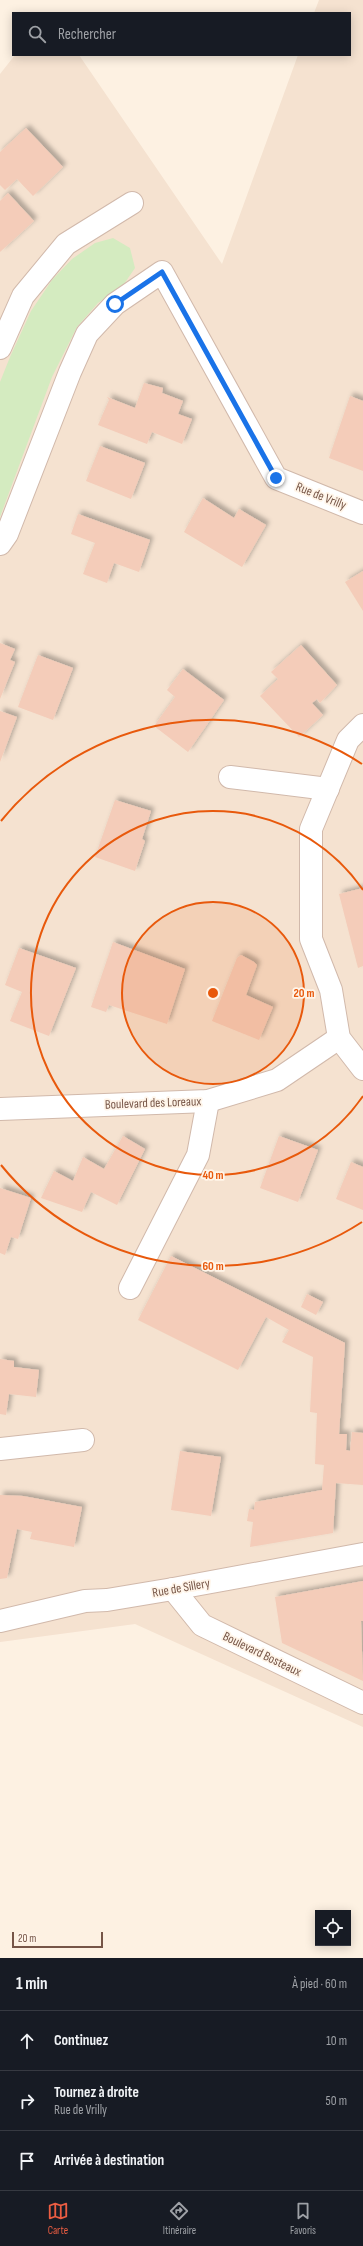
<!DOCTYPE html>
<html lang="fr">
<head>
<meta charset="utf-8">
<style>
	:root { --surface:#171b24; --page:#242831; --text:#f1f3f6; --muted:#9ea1a6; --line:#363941; --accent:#ec5d42 }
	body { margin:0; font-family:"Sofia Sans Condensed",sans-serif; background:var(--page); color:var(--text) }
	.controls { position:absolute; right:12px; bottom:12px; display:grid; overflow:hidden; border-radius:0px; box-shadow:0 2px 10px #0003 }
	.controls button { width:36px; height:36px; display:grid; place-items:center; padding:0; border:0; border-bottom:1px solid var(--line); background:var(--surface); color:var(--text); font:20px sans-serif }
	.scale { position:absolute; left:12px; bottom:10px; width:91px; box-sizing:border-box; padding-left:4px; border:2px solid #765547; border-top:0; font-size:11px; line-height:14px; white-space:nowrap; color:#765547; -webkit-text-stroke:3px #fff5e9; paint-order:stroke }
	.stop { position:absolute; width:12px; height:12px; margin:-9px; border:3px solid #1a73e8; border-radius:50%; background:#fff }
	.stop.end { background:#1a73e8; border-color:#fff; box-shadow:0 1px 4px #0008 }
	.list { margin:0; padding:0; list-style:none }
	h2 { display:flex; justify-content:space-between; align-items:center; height:52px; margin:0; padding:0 16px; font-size:17px }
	h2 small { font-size:13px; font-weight:400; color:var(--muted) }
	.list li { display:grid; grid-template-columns:26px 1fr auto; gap:12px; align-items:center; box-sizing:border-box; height:60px; padding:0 16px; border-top:1px solid var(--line) }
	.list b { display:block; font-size:15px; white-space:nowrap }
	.list p { margin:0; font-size:13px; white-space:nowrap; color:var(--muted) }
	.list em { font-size:13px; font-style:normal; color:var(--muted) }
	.icon { flex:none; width:22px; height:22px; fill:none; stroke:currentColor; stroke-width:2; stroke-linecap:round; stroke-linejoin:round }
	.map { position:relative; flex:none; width:363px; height:1958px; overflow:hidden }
	.search { position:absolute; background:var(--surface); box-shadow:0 2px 10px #0003; left:12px; right:12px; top:12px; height:44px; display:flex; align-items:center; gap:10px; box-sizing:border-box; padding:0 14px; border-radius:0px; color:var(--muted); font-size:15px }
	.sheet { height:232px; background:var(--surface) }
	nav { display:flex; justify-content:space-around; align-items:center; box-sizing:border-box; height:56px; border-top:1px solid var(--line); background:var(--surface); font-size:11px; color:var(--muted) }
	nav a { display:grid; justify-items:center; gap:2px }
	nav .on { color:var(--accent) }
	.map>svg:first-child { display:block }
</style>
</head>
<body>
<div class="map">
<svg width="363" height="1958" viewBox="0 0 363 1958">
	<defs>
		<filter id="shadow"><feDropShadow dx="3.5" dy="-3.5" stdDeviation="2" flood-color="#0004"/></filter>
	</defs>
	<rect width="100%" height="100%" fill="#fdf1e2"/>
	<polygon fill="#f5e2d0" points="319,0 363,0 363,1727 135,1624 0,1642 0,74 15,55 79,55 222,264 298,55 350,55 350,13 314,13"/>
	<polygon fill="#d4ebc0" points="113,238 130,248 135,268 124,284 98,303 77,327 52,377 0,517 0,382 10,357 31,311 52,280 72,259 95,243"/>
	<g fill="#f4ccb9" filter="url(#shadow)">
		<polygon points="26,128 63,167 33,196 17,179 5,190 0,185 0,152"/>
		<polygon points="8,193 34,221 0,252 0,201"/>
		<polygon points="144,383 163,388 162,393 183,401 178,414 192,419 182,444 152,432 147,444 98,425 109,400 107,397 135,408"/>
		<polygon points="350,396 363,401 363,471 329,458"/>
		<polygon points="100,446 145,463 131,499 86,481"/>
		<polygon points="203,498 234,518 239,509 266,525 242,567 184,532"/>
		<polygon points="78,514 150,540 139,572 114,563 107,583 83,574 95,543 71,534"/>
		<polygon points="363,571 363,611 345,582"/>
		<polygon points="0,643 15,649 10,660 15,662 0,699"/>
		<polygon points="301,645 337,685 320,703 317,699 312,703 323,715 299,737 260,696 278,679 271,672"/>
		<polygon points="38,655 73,668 53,720 18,707"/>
		<polygon points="183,669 224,700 188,752 154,726 175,697 167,690"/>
		<polygon points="0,711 17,717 0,762"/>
		<polygon points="115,800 151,811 142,839 145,841 135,871 95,857"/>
		<polygon points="363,888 363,966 358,968 339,894"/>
		<polygon points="113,942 185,969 167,1024 109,1005 106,1012 91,1007"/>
		<polygon points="19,948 76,968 49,1036 10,1021 22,992 5,985"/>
		<polygon points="241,955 254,962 257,965 246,995 273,1007 259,1040 212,1021 237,958"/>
		<polygon points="123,1136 145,1149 117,1205 91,1192 82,1212 41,1198 54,1171 73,1181 83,1157 104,1169"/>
		<polygon points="279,1136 318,1150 298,1202 260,1188"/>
		<polygon points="351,1162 363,1167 363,1210 336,1199"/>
		<polygon points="0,1188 31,1198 18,1239 11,1237 5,1255 0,1253"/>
		<polygon points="171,1256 345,1343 339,1434 347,1434 346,1450 350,1451 352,1432 363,1433 363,1485 336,1483 333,1533 250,1547 253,1522 247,1521 249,1509 254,1510 255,1502 322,1490 324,1465 315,1464 317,1413 310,1412 313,1357 282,1342 289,1330 266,1317 238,1370 138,1320"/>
		<polygon points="307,1294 323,1302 316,1315 301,1307"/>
		<polygon points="0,1359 14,1361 14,1367 39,1370 36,1397 9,1394 6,1415 0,1414"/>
		<polygon points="180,1451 221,1457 211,1516 171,1510"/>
		<polygon points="0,1495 23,1496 82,1507 74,1547 30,1539 32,1532 17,1529 7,1578 0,1579"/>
		<polygon points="363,1581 363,1621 361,1621 363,1681 282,1643 275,1597"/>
	</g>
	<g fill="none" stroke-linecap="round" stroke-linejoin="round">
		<g stroke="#d1b9ab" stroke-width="24">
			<g id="minor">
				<polyline points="0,348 23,296 66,244 132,203"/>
				<polyline points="0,544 7,534 70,372 87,334 115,304 162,272 276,478 363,513"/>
				<polyline points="363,725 348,740 311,829 311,939 331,990 339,1038 363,1069"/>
				<polyline points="230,777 328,789"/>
				<polyline points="0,1109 208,1101 277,1080 339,1038"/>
				<polyline points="130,1288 198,1155 208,1101"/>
				<polyline points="0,1449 83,1440"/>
				<polyline points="173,1589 202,1625 363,1703"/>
			</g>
		</g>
		<g stroke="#d1b9ab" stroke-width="24">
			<polyline id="tertiary" points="0,1621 85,1601 107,1600 173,1589 363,1554"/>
		</g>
		<use href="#minor" stroke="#fff" stroke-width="22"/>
		<use href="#tertiary" stroke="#fff" stroke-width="22"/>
	</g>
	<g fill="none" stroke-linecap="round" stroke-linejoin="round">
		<polyline stroke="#1a73e8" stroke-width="5" points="115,304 162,272 276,478"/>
	</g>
	<circle cx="213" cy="993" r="91" fill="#e8590c" fill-opacity=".12"/>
	<g fill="none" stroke="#e8590c" stroke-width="2">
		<circle cx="213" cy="993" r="91"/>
		<path d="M363 1096A182 182 0 1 1 363 890"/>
		<path d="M362 1222A273 273 0 0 1 1 1165M1 821A273 273 0 0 1 362 764"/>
	</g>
	<g text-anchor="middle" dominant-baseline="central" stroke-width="3.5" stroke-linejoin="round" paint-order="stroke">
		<g font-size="13" fill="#765547" stroke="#fff5e9">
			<text transform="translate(321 496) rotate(22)">Rue de Vrilly</text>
			<text transform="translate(153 1103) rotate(-2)">Boulevard des Loreaux</text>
			<text transform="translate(181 1588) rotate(-10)">Rue de Sillery</text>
			<text transform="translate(262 1654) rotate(26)">Boulevard Bosteaux</text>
		</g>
	</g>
	<circle cx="213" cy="993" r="6" fill="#e8590c" stroke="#fff5e9" stroke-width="2"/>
	<g font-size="12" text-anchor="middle" font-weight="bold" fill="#e8590c" stroke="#fff5e9" stroke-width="3.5" stroke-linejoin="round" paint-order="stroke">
		<text x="304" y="997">20 m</text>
		<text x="213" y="1179">40 m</text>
		<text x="213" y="1270">60 m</text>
	</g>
</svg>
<div class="controls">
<button><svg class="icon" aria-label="locate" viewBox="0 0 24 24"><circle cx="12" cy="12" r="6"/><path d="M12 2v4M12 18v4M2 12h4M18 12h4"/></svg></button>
</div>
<div class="scale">20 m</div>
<div class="stop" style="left:115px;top:304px"></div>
<div class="stop end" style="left:276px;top:478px"></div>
<div class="search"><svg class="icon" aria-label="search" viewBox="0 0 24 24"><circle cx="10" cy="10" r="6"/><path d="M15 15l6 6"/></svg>Rechercher</div>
</div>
<section class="sheet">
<h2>1 min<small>À pied · 60 m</small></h2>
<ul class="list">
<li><svg class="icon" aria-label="ahead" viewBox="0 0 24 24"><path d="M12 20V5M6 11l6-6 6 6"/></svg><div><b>Continuez</b></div><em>10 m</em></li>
<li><svg class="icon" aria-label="right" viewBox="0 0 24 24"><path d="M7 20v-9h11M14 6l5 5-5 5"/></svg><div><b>Tournez à droite</b><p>Rue de Vrilly</p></div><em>50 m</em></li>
<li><svg class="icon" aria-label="arrive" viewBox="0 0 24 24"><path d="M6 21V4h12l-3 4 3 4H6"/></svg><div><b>Arrivée à destination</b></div></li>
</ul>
</section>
<nav>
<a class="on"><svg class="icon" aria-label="map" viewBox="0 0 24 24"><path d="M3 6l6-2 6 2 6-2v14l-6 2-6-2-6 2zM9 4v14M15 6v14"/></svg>Carte</a>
<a><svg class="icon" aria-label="directions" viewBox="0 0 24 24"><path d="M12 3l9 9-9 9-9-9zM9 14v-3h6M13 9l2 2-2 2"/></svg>Itinéraire</a>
<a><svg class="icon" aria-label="saved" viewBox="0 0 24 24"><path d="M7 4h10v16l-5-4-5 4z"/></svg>Favoris</a>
</nav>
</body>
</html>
